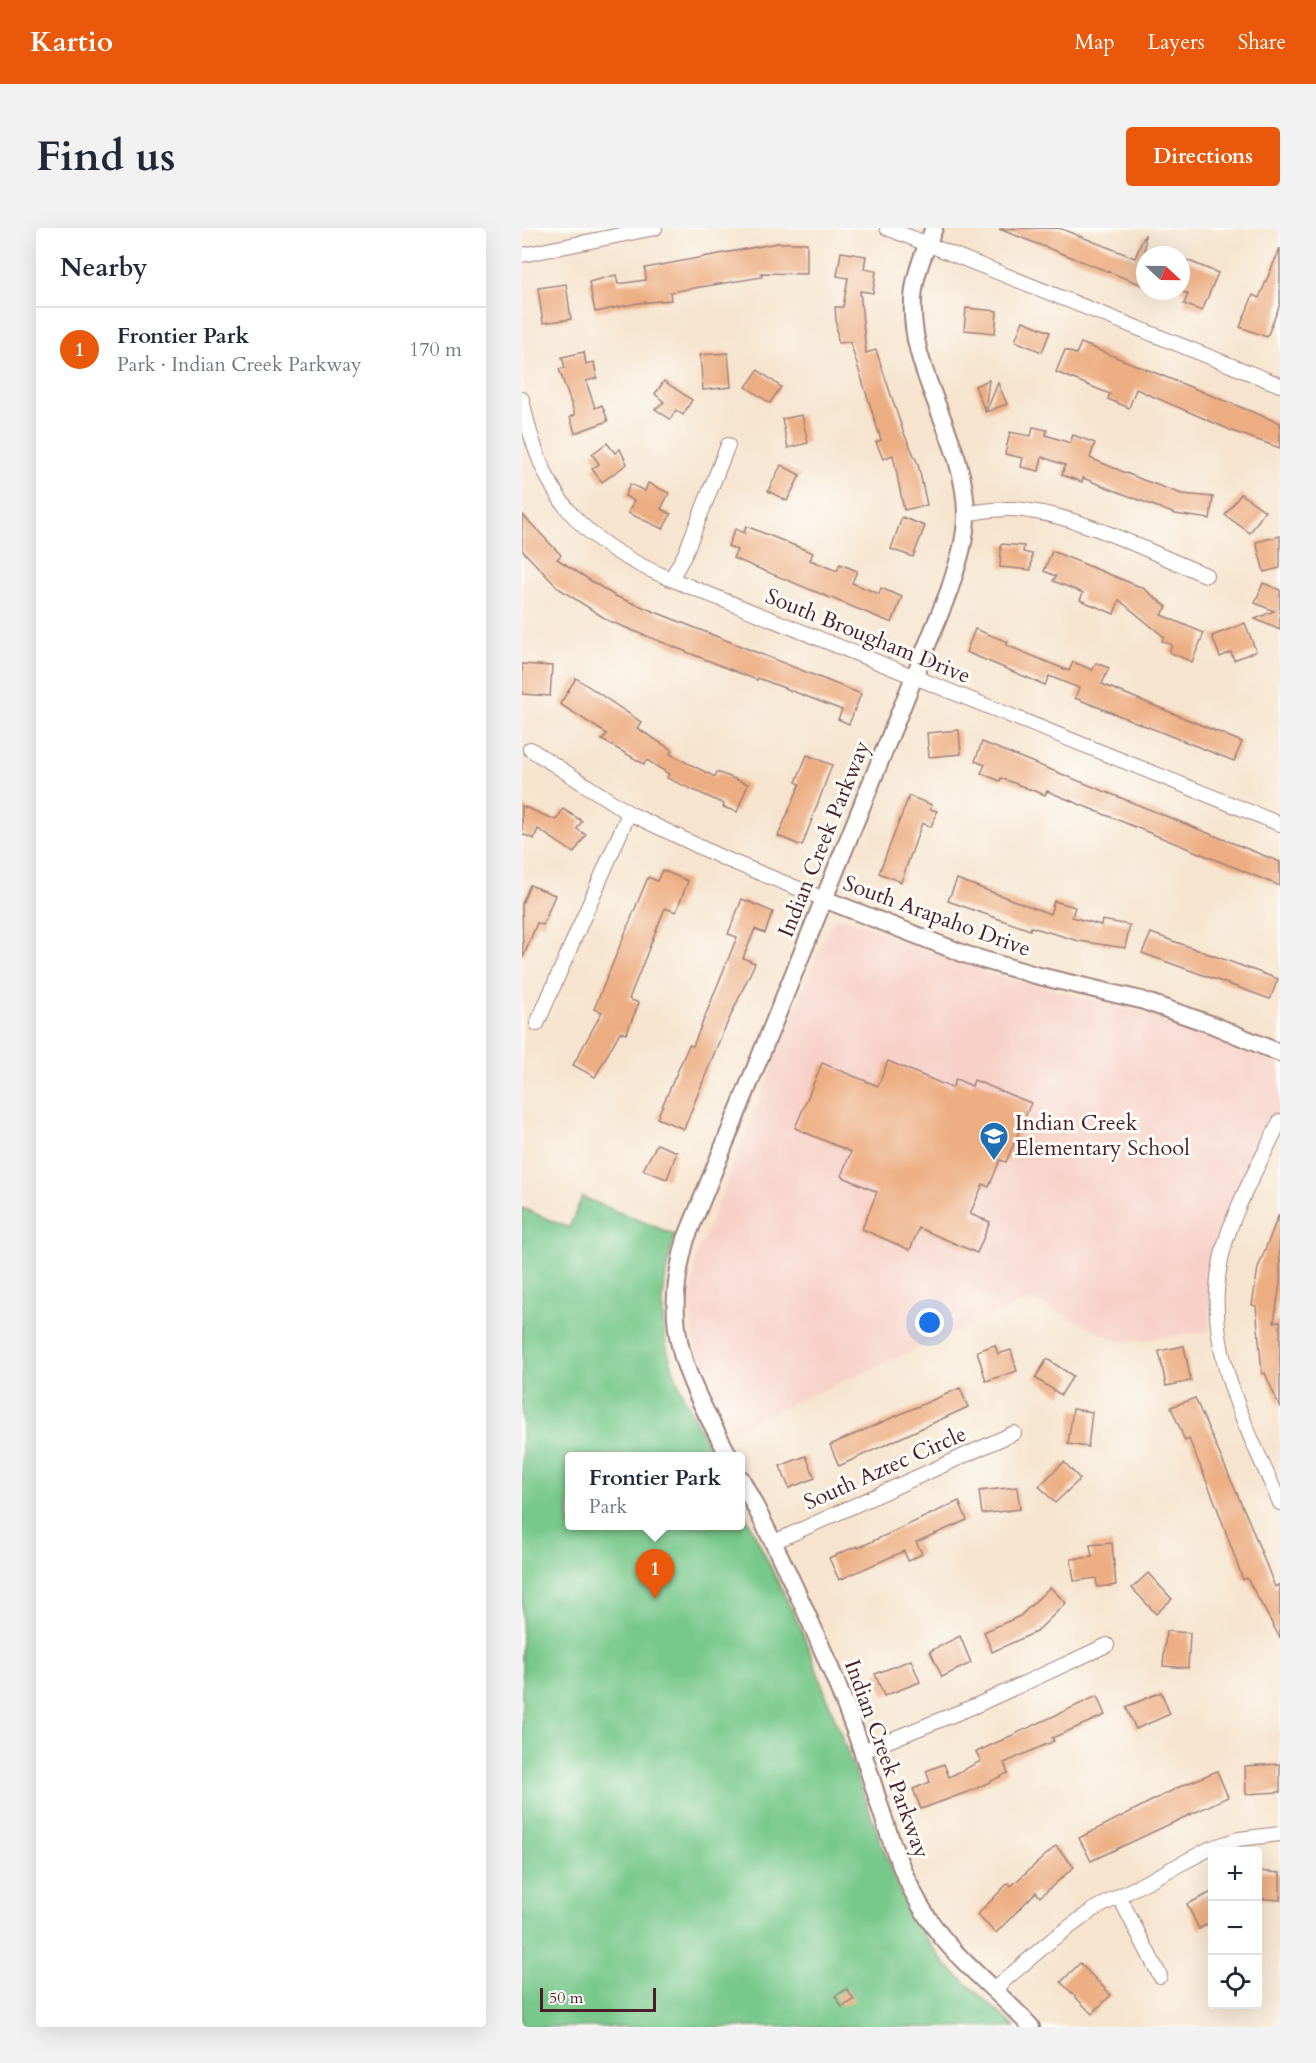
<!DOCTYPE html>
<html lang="en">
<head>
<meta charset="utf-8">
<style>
	:root { --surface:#fff; --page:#f2f2f3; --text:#1f2937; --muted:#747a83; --line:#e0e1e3; --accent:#ea580c }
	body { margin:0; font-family:Cardo,serif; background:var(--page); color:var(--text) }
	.controls { position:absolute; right:18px; bottom:18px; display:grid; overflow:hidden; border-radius:6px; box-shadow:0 6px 24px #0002 }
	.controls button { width:54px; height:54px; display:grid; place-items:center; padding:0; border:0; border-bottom:2px solid var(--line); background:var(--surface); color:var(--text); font:30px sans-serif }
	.compass { position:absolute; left:614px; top:18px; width:54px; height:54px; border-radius:50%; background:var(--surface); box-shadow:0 6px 24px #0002; rotate:112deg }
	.scale { position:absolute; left:18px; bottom:15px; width:116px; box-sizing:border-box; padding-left:6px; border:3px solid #4a1f2b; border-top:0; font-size:16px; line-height:21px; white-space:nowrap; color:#4a1f2b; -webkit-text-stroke:4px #fdfcf7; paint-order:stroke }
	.you { position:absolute; left:408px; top:1095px; width:21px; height:21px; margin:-15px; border:4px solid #fff; border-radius:50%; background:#1a73e8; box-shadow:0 0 0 9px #1a73e833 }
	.badge { display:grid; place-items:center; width:39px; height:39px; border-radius:50%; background:var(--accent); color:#fff; font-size:20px; font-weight:700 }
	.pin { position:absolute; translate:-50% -50px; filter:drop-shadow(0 2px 3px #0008) }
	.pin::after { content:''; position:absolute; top:32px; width:21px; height:18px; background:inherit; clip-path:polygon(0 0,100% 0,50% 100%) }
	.popup { position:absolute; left:43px; top:1224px; width:180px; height:78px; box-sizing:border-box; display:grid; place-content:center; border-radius:6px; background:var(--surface); filter:drop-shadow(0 2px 4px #0005); font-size:20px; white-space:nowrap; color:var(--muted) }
	.popup b { font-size:22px; color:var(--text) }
	.popup::after { content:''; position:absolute; left:50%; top:100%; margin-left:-12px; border:12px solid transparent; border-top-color:var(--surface) }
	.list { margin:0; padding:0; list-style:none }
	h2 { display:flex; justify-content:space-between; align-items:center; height:78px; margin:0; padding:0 24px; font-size:26px }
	h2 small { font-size:20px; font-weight:400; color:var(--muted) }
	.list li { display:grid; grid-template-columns:39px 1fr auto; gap:18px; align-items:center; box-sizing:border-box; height:84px; padding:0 24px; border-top:2px solid var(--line) }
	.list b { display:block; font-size:22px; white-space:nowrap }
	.list p { margin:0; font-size:20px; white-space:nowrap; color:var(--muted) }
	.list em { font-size:20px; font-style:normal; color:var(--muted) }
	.icon { flex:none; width:33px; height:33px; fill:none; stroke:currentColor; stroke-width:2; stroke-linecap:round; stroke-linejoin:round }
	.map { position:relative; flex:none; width:758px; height:1799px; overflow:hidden; border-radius:6px }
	header { display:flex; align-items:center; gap:36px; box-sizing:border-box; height:84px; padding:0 30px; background:var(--accent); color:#fff }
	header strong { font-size:28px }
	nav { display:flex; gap:33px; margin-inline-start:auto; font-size:21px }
	.intro { display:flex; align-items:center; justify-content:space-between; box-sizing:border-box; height:144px; padding:0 36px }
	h1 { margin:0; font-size:42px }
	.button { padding:15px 27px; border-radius:6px; background:var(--accent); color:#fff; font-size:21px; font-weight:700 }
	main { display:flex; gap:36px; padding:0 36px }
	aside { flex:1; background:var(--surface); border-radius:6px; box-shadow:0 6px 24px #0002 }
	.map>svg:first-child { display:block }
</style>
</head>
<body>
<header>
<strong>Kartio</strong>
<nav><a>Map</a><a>Layers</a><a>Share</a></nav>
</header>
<div class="intro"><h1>Find us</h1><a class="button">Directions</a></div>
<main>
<aside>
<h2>Nearby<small></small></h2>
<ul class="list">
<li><span class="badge">1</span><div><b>Frontier Park</b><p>Park · Indian Creek Parkway</p></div><em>170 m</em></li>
</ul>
</aside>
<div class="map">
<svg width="758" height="1799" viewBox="0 0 758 1799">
	<rect width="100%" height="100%" fill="#fdfcf7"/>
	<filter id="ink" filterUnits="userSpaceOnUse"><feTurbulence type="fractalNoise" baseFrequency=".0167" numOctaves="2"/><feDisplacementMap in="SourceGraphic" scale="12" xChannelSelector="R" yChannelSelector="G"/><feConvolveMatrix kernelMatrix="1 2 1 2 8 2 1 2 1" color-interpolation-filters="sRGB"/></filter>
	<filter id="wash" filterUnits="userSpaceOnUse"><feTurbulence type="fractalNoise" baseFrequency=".008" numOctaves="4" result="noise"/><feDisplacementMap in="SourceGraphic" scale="24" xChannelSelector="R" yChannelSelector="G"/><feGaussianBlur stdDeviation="1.35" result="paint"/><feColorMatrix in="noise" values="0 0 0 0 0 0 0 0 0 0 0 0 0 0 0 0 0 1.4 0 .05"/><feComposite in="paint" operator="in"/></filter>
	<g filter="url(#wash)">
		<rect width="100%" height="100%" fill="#f6e4ce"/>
		<polygon fill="#f7d1c8" points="321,689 471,747 616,783 696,810 758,837 758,878 694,1018 687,1050 688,1103 600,1115 509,1071 210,1202 181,1144 172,1113 168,1084 174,1030 307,699 313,691"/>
		<path fill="#77c88a" stroke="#60745a" stroke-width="1.5" d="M 60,969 L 153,1007 C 125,1102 148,1145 192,1228 L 48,1228 L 48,1298 L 219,1298 L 219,1278 L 280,1403 L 379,1667 L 403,1709 L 424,1737 L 493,1799 L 0,1799 L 0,980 L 47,1000 Z"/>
		<g id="blocks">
			<g fill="#edad82">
				<polygon points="537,0 613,30 623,6 623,58 477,1"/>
				<polygon points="255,15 285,15 285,46 239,45 240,49 148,64 149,72 116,75 73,84 67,54 94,47 96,56 124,52 123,40"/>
				<polygon points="758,20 758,76 745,109 718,99 731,67 737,70"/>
				<polygon points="319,24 344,28 342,41 354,43 351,65 338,63 344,125 354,122 381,203 396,236 405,277 382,282 371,227 361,231 354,214 359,212 328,114 316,115 313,79 321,79 326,50 315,48"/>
				<polygon points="662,31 696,45 680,83 662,76 666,66 659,63 659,38"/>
				<polygon points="44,56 49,91 21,95 16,60"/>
				<polygon points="444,80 475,83 473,105 442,102"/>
				<polygon points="501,93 528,104 520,124 493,113"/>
				<polygon points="559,115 758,195 758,220 713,204 614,161 607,180 586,171 588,166 534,144 543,122 554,126"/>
				<polygon points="62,124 64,136 72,134 75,150 64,153 73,180 80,177 86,193 53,205 48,189 53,187 37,141 43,140 40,129"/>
				<polygon points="206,125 209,159 181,162 178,127"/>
				<polygon points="236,142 259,159 248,175 224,159"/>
				<polygon points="467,152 463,183 453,158"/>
				<polygon points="142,153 170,172 161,187 154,182 148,191 133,181 142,174 133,166"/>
				<polygon points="476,155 485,176 464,184"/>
				<polygon points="280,187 286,215 266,220 260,191"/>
				<polygon points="511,199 525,202 524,207 548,215 551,207 573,215 568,230 621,252 660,266 691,269 688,291 653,286 561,250 560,254 540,247 543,237 520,229 517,243 499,239 501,230 483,226 488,204 509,208"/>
				<polygon points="85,215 93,225 98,221 105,236 80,254 70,241 77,236 70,226"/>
				<polygon points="259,237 278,247 265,273 246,263"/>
				<polygon points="126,255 147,265 139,281 149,286 141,301 106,285 112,273 103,268 108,256 123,263"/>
				<polygon points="719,266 743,283 728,305 703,287"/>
				<polygon points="0,286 39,327 35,331 93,368 339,466 327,496 316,491 320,482 236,450 235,452 87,393 36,360 0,322"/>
				<polygon points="380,289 403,298 391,329 369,321"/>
				<polygon points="224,298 291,325 288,332 315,343 318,336 335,343 330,355 357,366 359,360 380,369 370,395 211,330 215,322 206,318 213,301 222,305"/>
				<polygon points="758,308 758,340 742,344 734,314"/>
				<polygon points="479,316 502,318 501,324 510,326 509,342 478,339"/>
				<polygon points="530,323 621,360 645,379 639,387 682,405 670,434 647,424 650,417 640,413 642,409 597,372 592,386 558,372 561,365 531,353 534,348 522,343"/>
				<polygon points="741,355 758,362 758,402 733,391 752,383 733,375"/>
				<polygon points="723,395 734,423 712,432 709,424 698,429 690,408"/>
				<polygon points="453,401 486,414 484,417 547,443 551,434 571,442 574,435 587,440 580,456 720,514 712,533 553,470 557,460 527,448 523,457 444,424"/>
				<polygon points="0,436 30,438 28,468 0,466"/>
				<polygon points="54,450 119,494 115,500 150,522 148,526 193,549 195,544 226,556 215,584 201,579 202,576 145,550 147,546 125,532 122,536 80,512 85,506 38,476"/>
				<polygon points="437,502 439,526 407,529 405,505"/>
				<polygon points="460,514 758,634 758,658 525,563 523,567 479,550 478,553 459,545 463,537 453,533"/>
				<polygon points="285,527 310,537 280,618 256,608 278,556 274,554"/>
				<polygon points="387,568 410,577 408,581 415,583 409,599 400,595 379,654 357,645"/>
				<polygon points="0,578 34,592 41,581 60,593 55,601 64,607 52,625 16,601 12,611 0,606"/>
				<polygon points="140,642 166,653 154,684 143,680 107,771 117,775 104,806 98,804 73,849 51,837 80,784 72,781 126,649 135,653"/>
				<polygon points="435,651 528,686 532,673 553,679 550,689 579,697 580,692 608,697 603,720 557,713 509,699 508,702 426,673"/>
				<polygon points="8,657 33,667 21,697 15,695 1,730 0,676"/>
				<polygon points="220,671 251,684 243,705 233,701 221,730 233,735 198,811 162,901 135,890 167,817 171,818 215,709 206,706"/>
				<polygon points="629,705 756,751 748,771 620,725"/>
				<polygon points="366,833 430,860 434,851 450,858 452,852 509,875 484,934 478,932 467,959 461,956 448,986 468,994 455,1025 397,1000 388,1022 340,1001 355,964 319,948 329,924 273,900 300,835 356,858"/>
				<polygon points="135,916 155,924 145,951 121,942"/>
				<polygon points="757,986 758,1055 752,1094 758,1093 758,1180 743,1145 740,1146 734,1078 730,1077 736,1040"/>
				<polygon points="473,1117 476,1126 489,1122 495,1143 464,1153 455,1123"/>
				<polygon points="662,1118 669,1153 644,1158 637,1123"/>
				<polygon points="525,1131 551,1148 539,1167 513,1150"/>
				<polygon points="438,1160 446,1179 317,1238 308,1217"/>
				<polygon points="673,1170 727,1293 753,1359 758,1356 758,1410 725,1350 721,1352 693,1274 667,1211 663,1213 649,1179"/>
				<polygon points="551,1181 570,1184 566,1219 546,1216"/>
				<polygon points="284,1228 293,1250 267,1260 258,1238"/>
				<polygon points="542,1234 558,1251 533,1275 517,1258"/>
				<polygon points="495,1259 498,1281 460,1286 457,1263"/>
				<polygon points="437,1273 445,1292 394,1314 400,1326 386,1333 382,1323 317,1352 307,1330 335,1318 336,1320"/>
				<polygon points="590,1315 594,1357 575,1359 574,1350 552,1353 549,1331 570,1329 568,1317"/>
				<polygon points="626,1345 650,1371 634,1386 610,1360"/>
				<polygon points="528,1359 544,1375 514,1404 470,1424 462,1404 498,1388"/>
				<polygon points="644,1403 668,1405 666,1440 641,1438"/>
				<polygon points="438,1408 449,1435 420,1449 408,1423"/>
				<polygon points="389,1432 398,1454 362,1468 353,1446"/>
				<polygon points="639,1464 648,1486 614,1501 604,1479"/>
				<polygon points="575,1468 583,1487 530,1510 532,1513 482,1535 486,1545 451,1562 399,1581 391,1561 408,1554 404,1543 422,1536 427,1549 459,1533 454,1524"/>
				<polygon points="758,1536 758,1564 724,1566 723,1538"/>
				<polygon points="695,1543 706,1569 569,1633 557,1610 657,1559"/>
				<polygon points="534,1618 552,1639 518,1669 514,1664 474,1705 455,1687 486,1655 489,1658"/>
				<polygon points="737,1643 758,1645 758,1672 735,1670"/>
				<polygon points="690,1664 690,1694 677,1701 665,1676"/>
				<polygon points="558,1735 589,1767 570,1786 539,1754"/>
				<polygon points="325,1761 332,1772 320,1779 313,1768"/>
			</g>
		</g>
	</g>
	<g filter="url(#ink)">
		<use href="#blocks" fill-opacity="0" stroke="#a0827c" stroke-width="1.5"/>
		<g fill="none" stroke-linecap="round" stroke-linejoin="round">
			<g stroke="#a0827c" stroke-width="16">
				<g id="minor">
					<polyline points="365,0 758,157"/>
					<polyline points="0,27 133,0"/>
					<path d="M 0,171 C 19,268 58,314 149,351 L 758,596"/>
					<path d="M 444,286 C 465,282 486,279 508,283 C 566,291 629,325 684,347"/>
					<polyline points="149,351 163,326 206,217"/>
					<polyline points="8,521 107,585 201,630 302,671"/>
					<polyline points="15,796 107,585"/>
					<path d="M 758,893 C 738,936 711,980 700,1027 C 679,1117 723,1195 758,1275"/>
					<polyline points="252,1314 492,1205"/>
					<polyline points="341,1523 455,1477 585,1417"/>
					<polyline points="597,1668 638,1748"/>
					<polyline points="471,1762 532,1710 571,1682 689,1620 717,1611 758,1606"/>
				</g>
			</g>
			<g stroke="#a0827c" stroke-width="20">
				<g id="tertiary">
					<polyline points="302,671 445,727 513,747 619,772 691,797 758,825"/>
					<path d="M 207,1228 C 164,1148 138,1104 164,1011 L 427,363 C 435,338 444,313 444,287 C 444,208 381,140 392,61 C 395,40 404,20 412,0"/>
					<path d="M 219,1251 C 263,1335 302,1419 335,1508 C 357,1568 370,1636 406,1690 C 434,1733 475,1761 509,1799"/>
				</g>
			</g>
			<use href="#minor" stroke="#fff" stroke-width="14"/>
			<use href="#tertiary" stroke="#fff" stroke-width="16"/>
		</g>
	</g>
	<defs>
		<g id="school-pin" transform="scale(1.5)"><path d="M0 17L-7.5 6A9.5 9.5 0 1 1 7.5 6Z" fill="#1f6fb2" stroke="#fdfcf7"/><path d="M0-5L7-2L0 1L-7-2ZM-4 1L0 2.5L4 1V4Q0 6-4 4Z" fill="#fff"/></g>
	</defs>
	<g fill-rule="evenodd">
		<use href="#school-pin" x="472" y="908"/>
	</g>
	<g text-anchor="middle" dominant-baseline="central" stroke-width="6" stroke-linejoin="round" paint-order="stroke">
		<g font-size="22" fill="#4a1f2b" stroke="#fdfcf7">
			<text transform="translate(346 408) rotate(22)">South Brougham Drive</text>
			<text transform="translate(302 611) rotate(-68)">Indian Creek Parkway</text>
			<text transform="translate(415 688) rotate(20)">South Arapaho Drive</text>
			<text transform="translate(363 1240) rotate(-24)">South Aztec Circle</text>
			<text transform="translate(365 1531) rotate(70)">Indian Creek Parkway</text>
		</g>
		<g font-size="22" fill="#4a1f2b" stroke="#fdfcf7" text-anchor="start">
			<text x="493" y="895">Indian Creek<tspan x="493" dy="25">Elementary School</tspan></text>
		</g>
	</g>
</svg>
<div class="controls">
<button>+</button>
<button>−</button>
<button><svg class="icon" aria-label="locate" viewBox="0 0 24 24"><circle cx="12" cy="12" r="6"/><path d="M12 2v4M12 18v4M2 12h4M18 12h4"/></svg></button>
</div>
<svg class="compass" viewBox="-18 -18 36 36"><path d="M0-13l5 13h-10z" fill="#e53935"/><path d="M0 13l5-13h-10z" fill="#747a83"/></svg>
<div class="scale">50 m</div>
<div class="you"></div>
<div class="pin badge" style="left:133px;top:1371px">1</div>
<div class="popup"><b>Frontier Park</b>Park</div>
</div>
</main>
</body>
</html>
